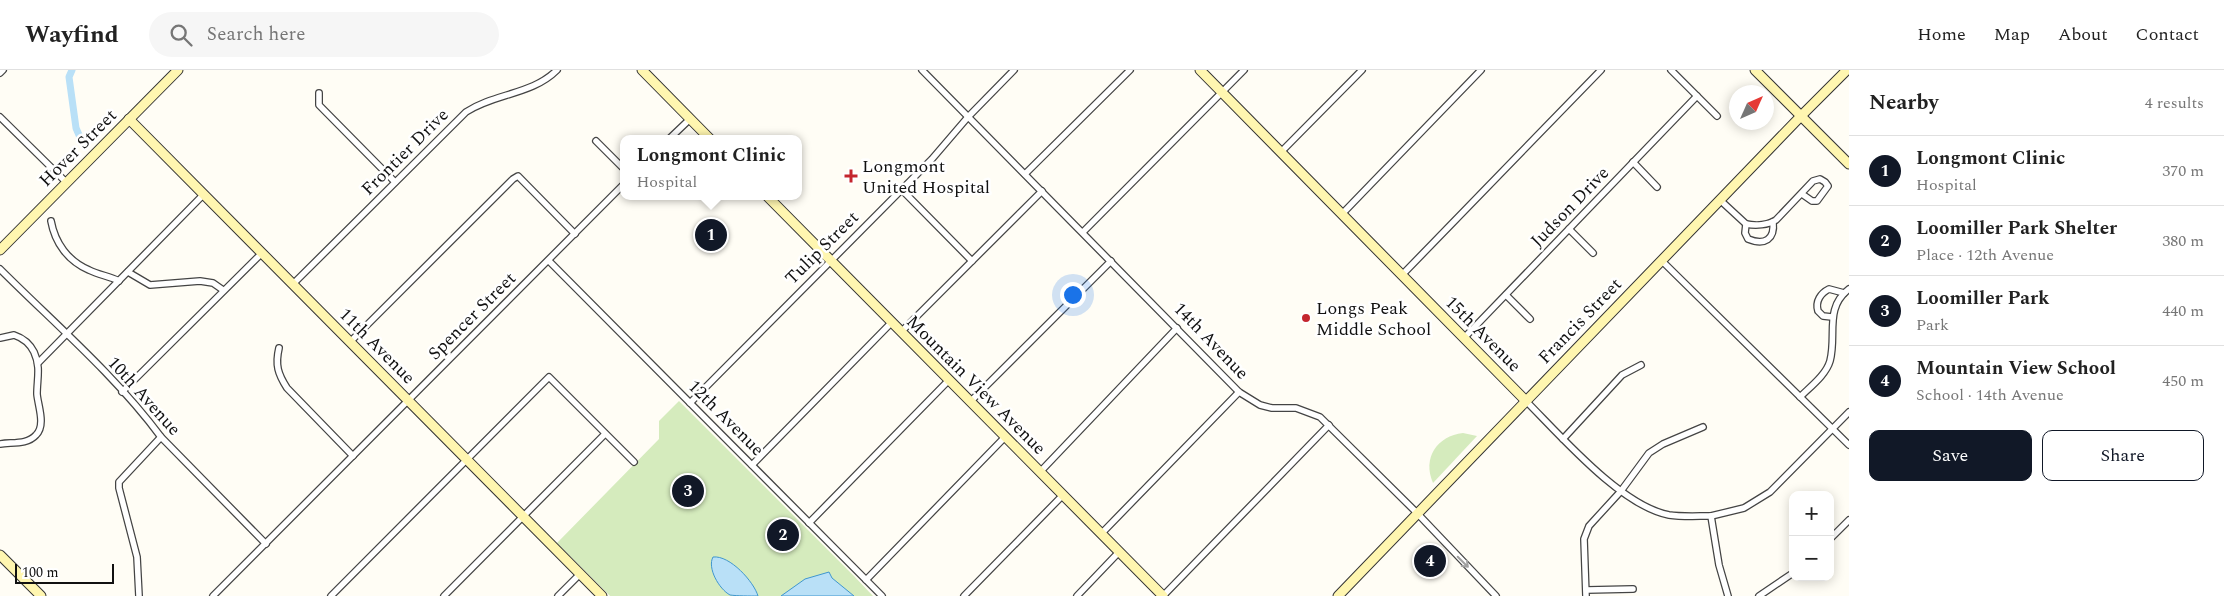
<!DOCTYPE html>
<html lang="en">
<head>
<meta charset="utf-8">
<style>
	:root { --surface:#fff; --page:#f6f6f6; --text:#222; --muted:#767676; --line:#e0e0e0; --accent:#111827 }
	body { margin:0; font-family:Spectral,serif; background:var(--page); color:var(--text) }
	.controls { position:absolute; right:15px; bottom:15px; display:grid; overflow:hidden; border-radius:10px; box-shadow:0 2px 12px #0003 }
	.controls button { width:45px; height:45px; display:grid; place-items:center; padding:0; border:0; border-bottom:1px solid var(--line); background:var(--surface); color:var(--text); font:25px sans-serif }
	.compass { position:absolute; left:1729px; top:15px; width:45px; height:45px; border-radius:50%; background:var(--surface); box-shadow:0 2px 12px #0003; rotate:45deg }
	.scale { position:absolute; left:15px; bottom:12px; width:99px; box-sizing:border-box; padding-left:5px; border:2px solid #111; border-top:0; font-size:14px; line-height:18px; white-space:nowrap; color:#111; -webkit-text-stroke:4px #fff; paint-order:stroke }
	.you { position:absolute; left:1072px; top:224px; width:18px; height:18px; margin:-12px; border:4px solid #fff; border-radius:50%; background:#1a73e8; box-shadow:0 0 0 8px #1a73e833 }
	.badge { display:grid; place-items:center; width:32px; height:32px; border-radius:50%; background:var(--accent); color:#fff; font-size:16px; font-weight:700 }
	.pin { position:absolute; translate:-50% -50%; border:2px solid #fff; box-shadow:0 1px 5px #0006 }
	.popup { position:absolute; left:620px; top:65px; width:182px; height:65px; box-sizing:border-box; display:grid; place-content:center; border-radius:10px; background:var(--surface); filter:drop-shadow(0 1px 4px #0005); font-size:16px; white-space:nowrap; color:var(--muted) }
	.popup b { font-size:19px; color:var(--text) }
	.popup::after { content:''; position:absolute; left:50%; top:100%; margin-left:-10px; border:10px solid transparent; border-top-color:var(--surface) }
	.list { margin:0; padding:0; list-style:none }
	h2 { display:flex; justify-content:space-between; align-items:center; height:65px; margin:0; padding:0 20px; font-size:21px }
	h2 small { font-size:16px; font-weight:400; color:var(--muted) }
	.list li { display:grid; grid-template-columns:32px 1fr auto; gap:15px; align-items:center; box-sizing:border-box; height:70px; padding:0 20px; border-top:1px solid var(--line) }
	.list b { display:block; font-size:19px; white-space:nowrap }
	.list p { margin:0; font-size:16px; white-space:nowrap; color:var(--muted) }
	.list em { font-size:16px; font-style:normal; color:var(--muted) }
	.actions { display:flex; gap:10px; padding:15px 20px }
	.actions a { flex:1; padding:11px 0; border:1px solid var(--accent); border-radius:10px; text-align:center; font-size:18px; color:var(--accent) }
	.actions .main { background:var(--accent); color:#fff }
	.icon { flex:none; width:28px; height:28px; fill:none; stroke:currentColor; stroke-width:2; stroke-linecap:round; stroke-linejoin:round }
	.map { position:relative; flex:none; width:1849px; height:526px; overflow:hidden }
	header { display:flex; align-items:center; gap:30px; box-sizing:border-box; height:70px; padding:0 25px; background:var(--surface); border-bottom:1px solid var(--line) }
	header strong { font-size:24px }
	nav { display:flex; gap:28px; margin-inline-start:auto; font-size:18px }
	.search { width:350px; height:45px; background:var(--page); display:flex; align-items:center; gap:12px; box-sizing:border-box; padding:0 18px; border-radius:28px; color:var(--muted); font-size:19px }
	main { display:flex }
	aside { flex:1; background:var(--surface) }
	.map>svg:first-child { display:block }
</style>
</head>
<body>
<header>
<strong>Wayfind</strong>
<div class="search"><svg class="icon" aria-label="search" viewBox="0 0 24 24"><circle cx="10" cy="10" r="6"/><path d="M15 15l6 6"/></svg>Search here</div>
<nav><a>Home</a><a>Map</a><a>About</a><a>Contact</a></nav>
</header>
<main>
<div class="map">
<svg width="1849" height="526" viewBox="0 0 1849 526">
	<rect width="100%" height="100%" fill="#fffdf5"/>
	<g fill="#d5ebbd">
		<polygon points="679,331 854,506 873,526 610,526 557,473 659,369 659,351"/>
		<path d="M 1463,363 L 1477,366 L 1433,413 C 1422,388 1437,366 1463,363 Z"/>
	</g>
	<g fill="#b9e0f7" stroke="#3f96cf">
		<path d="M 713,487 C 730,485 754,512 758,526 C 750,526 737,526 730,525 C 719,519 707,498 713,487 Z"/>
		<polygon points="829,502 832,508 854,526 781,526 805,509"/>
	</g>
	<g fill="none" stroke-linecap="round" stroke-linejoin="round">
		<polyline stroke="#b9e0f7" stroke-width="7" points="72,0 69,7 76,58 79,65"/>
		<g stroke="#444" stroke-width="8">
			<g id="street">
				<polyline points="922,0 1239,322 1260,335 1272,338 1296,338 1320,347 1417,443 1496,526"/>
				<polyline points="1671,0 1717,46"/>
				<polyline points="0,3 3,0"/>
				<polyline points="319,23 319,35 395,112"/>
				<polyline points="0,47 67,113"/>
				<polyline points="669,69 690,49"/>
				<polyline points="596,71 624,99"/>
				<polyline points="1281,82 1362,0"/>
				<polyline points="1633,92 1657,117"/>
				<polyline points="1025,104 1130,0"/>
				<polyline points="902,120 972,191"/>
				<path d="M 1720,130 L 1746,154 C 1756,156 1768,155 1776,150 L 1813,111 L 1820,109 L 1825,112 L 1828,116 L 1817,131 L 1812,131 L 1802,124"/>
				<polyline points="1342,144 1481,0"/>
				<path d="M 51,151 C 55,173 68,191 89,200 C 99,205 109,206 119,211"/>
				<path d="M 1746,154 L 1745,163 L 1748,169 C 1765,176 1775,169 1773,152"/>
				<polyline points="1569,159 1593,183"/>
				<polyline points="1083,162 1244,0"/>
				<polyline points="1661,190 1849,375"/>
				<polyline points="549,191 882,526"/>
				<path d="M 0,199 C 54,253 115,305 161,367 L 266,474"/>
				<polyline points="128,202 150,215 200,211 213,213 223,220"/>
				<polyline points="1402,205 1601,0"/>
				<path d="M 293,214 L 466,42 C 495,23 532,25 557,0"/>
				<polyline points="1506,225 1530,249"/>
				<path d="M 1832,247 L 1823,246 L 1818,241 C 1815,231 1821,223 1829,219 L 1844,223"/>
				<polyline points="901,262 1042,121"/>
				<path d="M 0,268 L 14,265 C 23,268 30,274 34,282 C 41,297 37,309 37,324 C 38,336 46,355 36,365 C 27,375 12,372 0,374"/>
				<polyline points="1464,268 1697,26"/>
				<polyline points="350,272 513,109 518,106 575,164"/>
				<path d="M 279,278 C 275,295 278,304 287,318 L 353,386"/>
				<polyline points="38,293 204,124"/>
				<polyline points="122,322 262,183"/>
				<path d="M 1800,327 C 1810,317 1826,305 1830,291 C 1837,265 1824,238 1849,219"/>
				<path d="M 1526,331 C 1560,365 1621,436 1669,445 C 1682,447 1697,446 1711,446 L 1719,495 L 1728,526"/>
				<polyline points="970,332 1111,191"/>
				<polyline points="690,333 932,89 968,47 1014,0"/>
				<polyline points="1563,369 1622,305 1641,295"/>
				<polyline points="752,395 892,252"/>
				<polyline points="1040,402 1177,258"/>
				<polyline points="1711,446 1744,438 1770,422 1849,342"/>
				<polyline points="809,453 949,310"/>
				<polyline points="1101,464 1239,322"/>
				<polyline points="1830,469 1849,450"/>
				<polyline points="866,510 1005,367"/>
				<polyline points="1587,520 1633,519"/>
				<polyline points="139,526 137,487 119,418 119,412 161,367"/>
				<polyline points="213,526 624,114"/>
				<polyline points="331,526 549,307 634,392"/>
				<polyline points="444,526 605,364"/>
				<polyline points="558,526 580,504"/>
				<polyline points="964,526 1063,425"/>
				<polyline points="1077,526 1119,482"/>
				<polyline points="1163,526 1329,355"/>
				<polyline points="1586,526 1584,469 1589,456 1621,421 1649,383 1663,374 1703,357"/>
				<polyline points="1759,526 1793,503"/>
			</g>
		</g>
		<g stroke="#333" stroke-width="11">
			<g id="secondary">
				<polyline points="642,0 710,69"/>
				<polyline points="1200,0 1526,331"/>
				<polyline points="1755,0 1849,94"/>
				<polyline points="129,49 602,526"/>
				<polyline points="767,126 1163,526"/>
				<polyline points="0,180 178,0"/>
				<polyline points="0,485 41,526"/>
				<polyline points="1338,526 1801,46 1847,0"/>
			</g>
		</g>
		<use href="#street" stroke="#fff" stroke-width="5.5"/>
		<use href="#secondary" stroke="#fff6b0" stroke-width="9"/>
	</g>
	<defs><path id="oneway-shaft" d="M-6 0H5M1.5-3L5.5 0L1.5 3" fill="none" stroke-width="1.6" stroke-linecap="round" stroke-linejoin="round" transform="scale(1.25)"/></defs>
	<use stroke="#a0a0a0" href="#oneway-shaft" transform="translate(1463 492) rotate(45)"/>
	<g fill="#c4262e" stroke="#fff" stroke-width="2">
		<path d="M848.5 98.5h5v5h5v5h-5v5h-5v-5h-5v-5h5z"/>
		<circle cx="1306" cy="248" r="5"/>
	</g>
	<g text-anchor="middle" dominant-baseline="central" stroke-width="5" stroke-linejoin="round" paint-order="stroke">
		<g font-size="18" fill="#111" stroke="#fff">
			<text transform="translate(78 78) rotate(-45)">Hover Street</text>
			<text transform="translate(405 82) rotate(-45)">Frontier Drive</text>
			<text transform="translate(1570 137) rotate(-46)">Judson Drive</text>
			<text transform="translate(822 178) rotate(-45)">Tulip Street</text>
			<text transform="translate(472 246) rotate(-45)">Spencer Street</text>
			<text transform="translate(1580 251) rotate(-46)">Francis Street</text>
			<text transform="translate(1483 264) rotate(45)">15th Avenue</text>
			<text transform="translate(1211 271) rotate(46)">14th Avenue</text>
			<text transform="translate(377 276) rotate(45)">11th Avenue</text>
			<text transform="translate(976 315) rotate(45)">Mountain View Avenue</text>
			<text transform="translate(144 326) rotate(48)">10th Avenue</text>
			<text transform="translate(726 348) rotate(45)">12th Avenue</text>
		</g>
		<g font-size="18" fill="#111" stroke="#fff" text-anchor="start">
			<text x="862" y="96">Longmont<tspan x="862" dy="21">United Hospital</tspan></text>
			<text x="1316" y="238">Longs Peak<tspan x="1316" dy="21">Middle School</tspan></text>
		</g>
	</g>
</svg>
<div class="controls">
<button>+</button>
<button>−</button>
</div>
<svg class="compass" viewBox="-18 -18 36 36"><path d="M0-13l5 13h-10z" fill="#e53935"/><path d="M0 13l5-13h-10z" fill="#767676"/></svg>
<div class="scale">100 m</div>
<div class="you"></div>
<div class="pin badge" style="left:711px;top:165px">1</div>
<div class="popup"><b>Longmont Clinic</b>Hospital</div>
<div class="pin badge" style="left:783px;top:465px">2</div>
<div class="pin badge" style="left:688px;top:421px">3</div>
<div class="pin badge" style="left:1430px;top:491px">4</div>
</div>
<aside>
<h2>Nearby<small>4 results</small></h2>
<ul class="list">
<li><span class="badge">1</span><div><b>Longmont Clinic</b><p>Hospital</p></div><em>370 m</em></li>
<li><span class="badge">2</span><div><b>Loomiller Park Shelter</b><p>Place · 12th Avenue</p></div><em>380 m</em></li>
<li><span class="badge">3</span><div><b>Loomiller Park</b><p>Park</p></div><em>440 m</em></li>
<li><span class="badge">4</span><div><b>Mountain View School</b><p>School · 14th Avenue</p></div><em>450 m</em></li>
</ul>
<div class="actions"><a class="main">Save</a><a>Share</a></div>
</aside>
</main>
</body>
</html>
